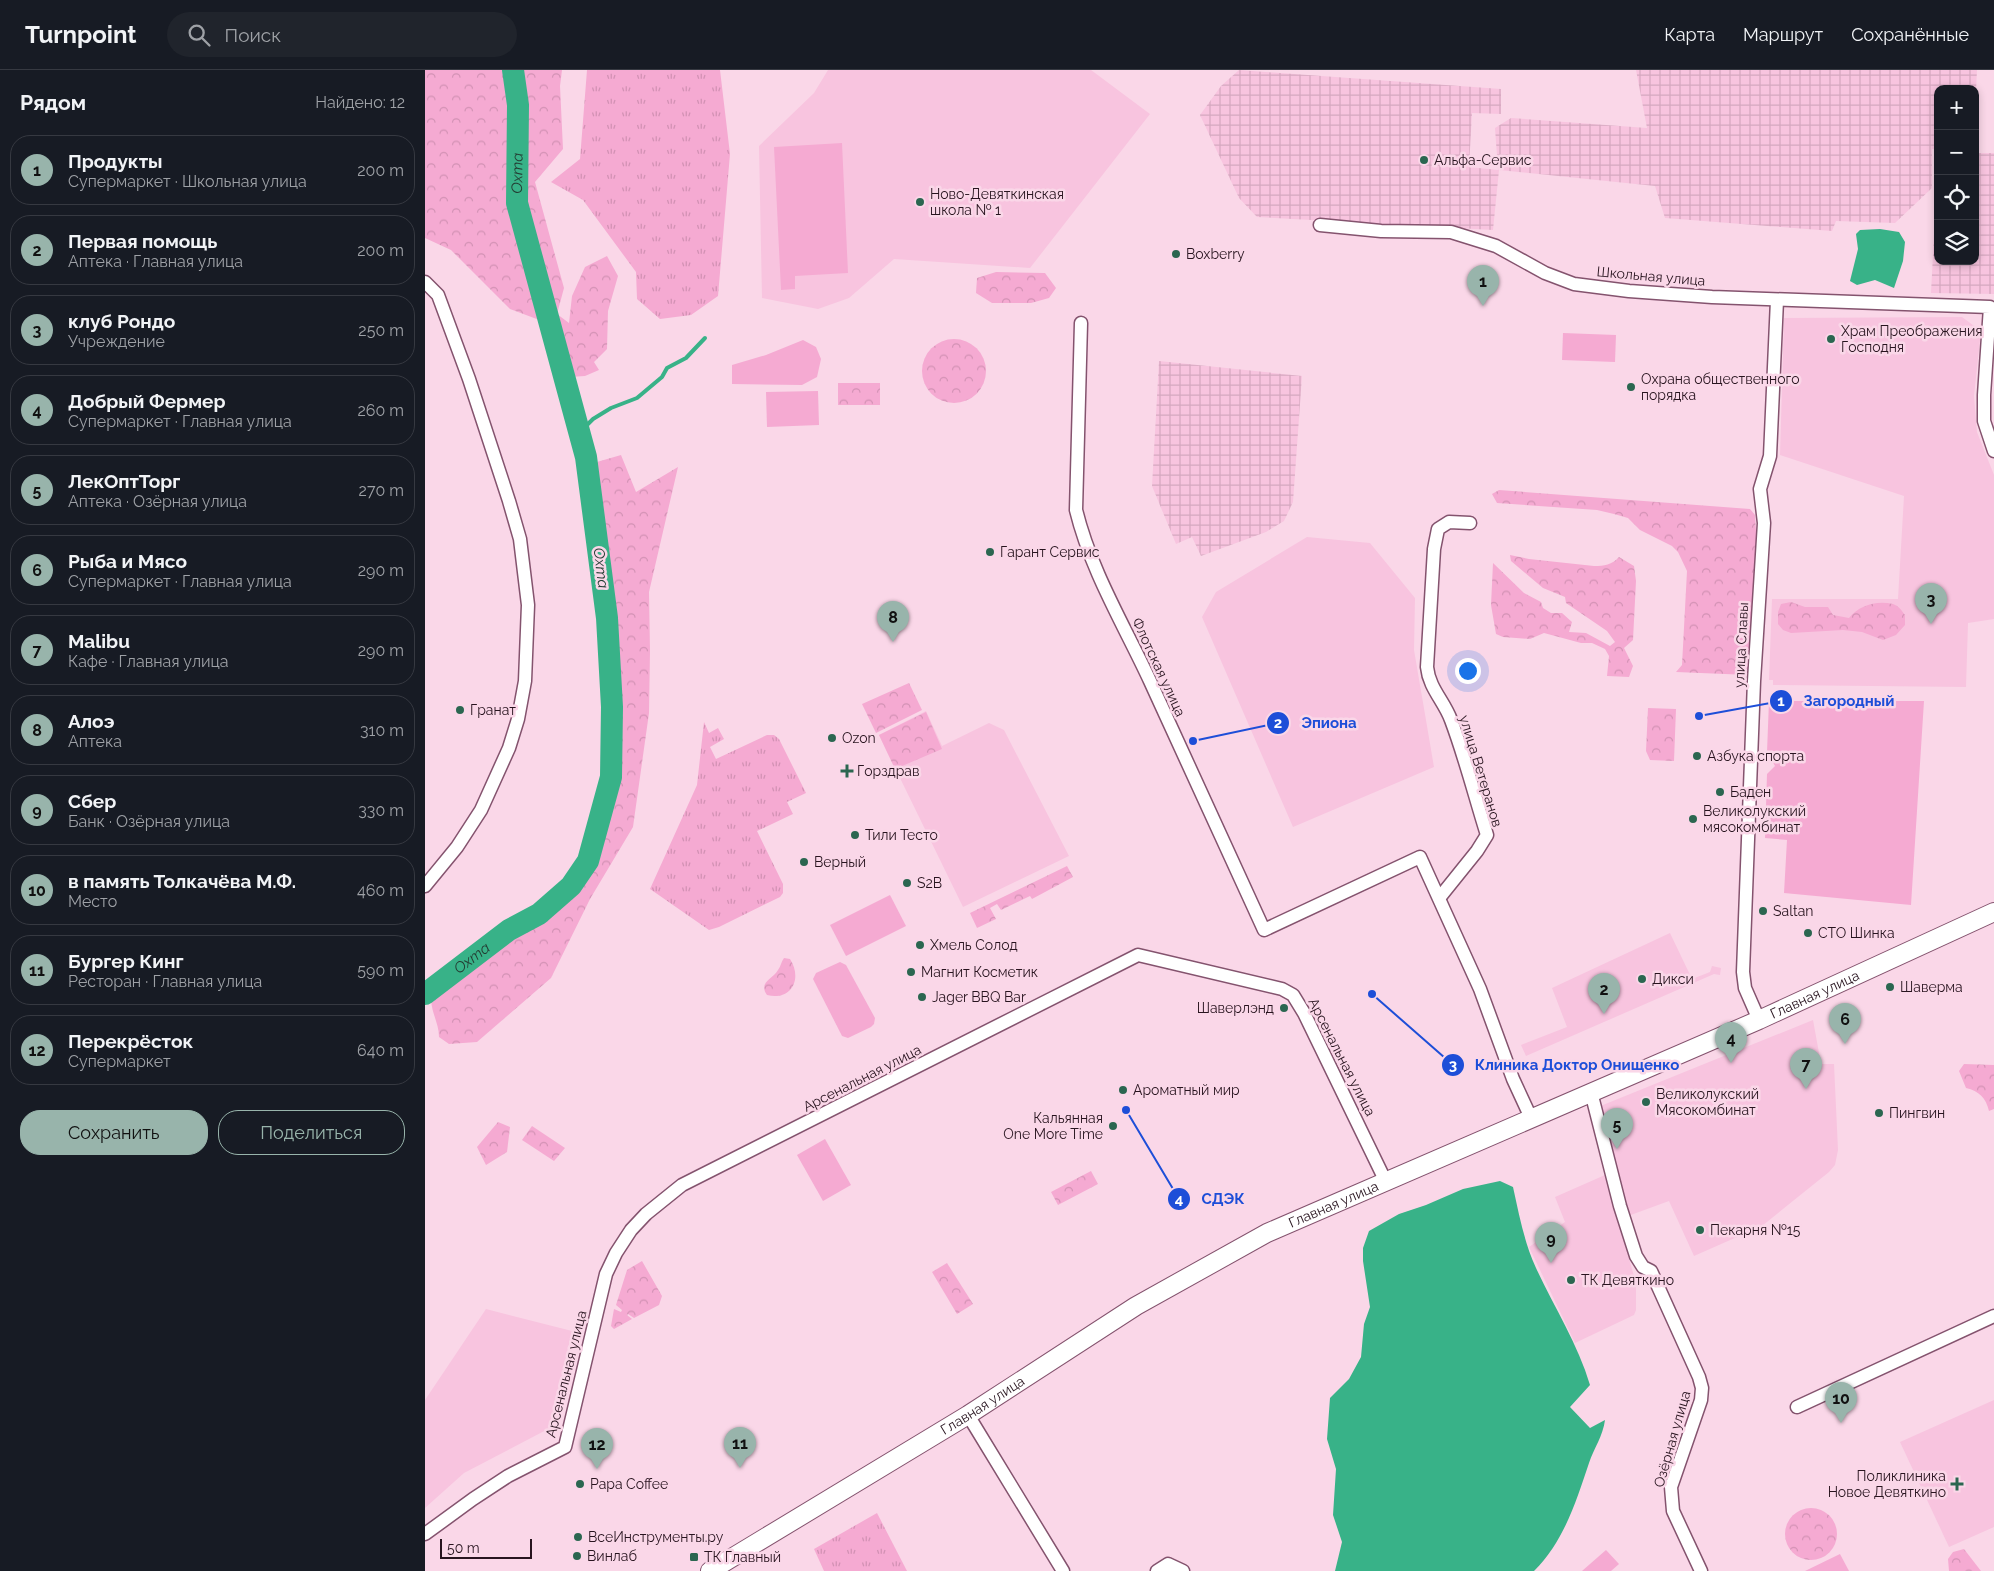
<!DOCTYPE html>
<html lang="ru">
<head>
<meta charset="utf-8">
<style>
	:root { --surface:#171b24; --page:#20242c; --text:#f1f3f6; --muted:#9ea1a6; --line:#363941; --accent:#98b4ab }
	body { margin:0; font-family:Raleway,sans-serif; background:var(--page); color:var(--text) }
	.controls { position:absolute; right:15px; top:15px; display:grid; overflow:hidden; border-radius:10px; box-shadow:0 2px 8px #0003 }
	.controls button { width:45px; height:45px; display:grid; place-items:center; padding:0; border:0; border-bottom:1px solid var(--line); background:var(--surface); color:var(--text); font:25px sans-serif }
	.scale { position:absolute; left:15px; bottom:12px; width:92px; box-sizing:border-box; padding-left:5px; border:2px solid #28141f; border-top:0; font-size:14px; line-height:18px; white-space:nowrap; color:#28141f; -webkit-text-stroke:4px #fad7e8; paint-order:stroke }
	.you { position:absolute; left:1042px; top:600px; width:18px; height:18px; margin:-12px; border:4px solid #fff; border-radius:50%; background:#1a73e8; box-shadow:0 0 0 8px #1a73e833 }
	.badge { display:grid; place-items:center; width:32px; height:32px; border-radius:50%; background:var(--accent); color:#111; font-size:16px; font-weight:700 }
	.pin { position:absolute; translate:-50% -41px; filter:drop-shadow(0 1px 2px #0008) }
	.pin::after { content:''; position:absolute; top:26px; width:18px; height:15px; background:inherit; clip-path:polygon(0 0,100% 0,50% 100%) }
	.list { margin:0; padding:0; list-style:none }
	h2 { display:flex; justify-content:space-between; align-items:center; height:65px; margin:0; padding:0 20px; font-size:21px }
	h2 small { font-size:16px; font-weight:400; color:var(--muted) }
	.list li { display:grid; grid-template-columns:32px 1fr auto; gap:15px; align-items:center; box-sizing:border-box; height:70px; margin:0 10px 10px; padding:0 10px; border:1px solid var(--line); border-radius:20px }
	.list b { display:block; font-size:19px; white-space:nowrap }
	.list p { margin:0; font-size:16px; white-space:nowrap; color:var(--muted) }
	.list em { font-size:16px; font-style:normal; color:var(--muted) }
	.actions { display:flex; gap:10px; padding:15px 20px }
	.actions a { flex:1; padding:11px 0; border:1px solid var(--accent); border-radius:20px; text-align:center; font-size:18px; color:var(--accent) }
	.actions .main { background:var(--accent); color:#111 }
	.icon { flex:none; width:28px; height:28px; fill:none; stroke:currentColor; stroke-width:2; stroke-linecap:round; stroke-linejoin:round }
	.map { position:relative; flex:none; width:1569px; height:1501px; overflow:hidden }
	header { display:flex; align-items:center; gap:30px; box-sizing:border-box; height:70px; padding:0 25px; background:var(--surface); border-bottom:1px solid var(--line) }
	header strong { font-size:24px }
	nav { display:flex; gap:28px; margin-inline-start:auto; font-size:18px }
	.search { width:350px; height:45px; background:var(--page); display:flex; align-items:center; gap:12px; box-sizing:border-box; padding:0 18px; border-radius:28px; color:var(--muted); font-size:19px }
	main { display:flex }
	aside { flex:1; background:var(--surface) }
	.map>svg:first-child { display:block }
</style>
</head>
<body>
<header>
<strong>Turnpoint</strong>
<div class="search"><svg class="icon" aria-label="search" viewBox="0 0 24 24"><circle cx="10" cy="10" r="6"/><path d="M15 15l6 6"/></svg>Поиск</div>
<nav><a>Карта</a><a>Маршрут</a><a>Сохранённые</a></nav>
</header>
<main>
<aside>
<h2>Рядом<small>Найдено: 12</small></h2>
<ul class="list">
<li><span class="badge">1</span><div><b>Продукты</b><p>Супермаркет · Школьная улица</p></div><em>200 m</em></li>
<li><span class="badge">2</span><div><b>Первая помощь</b><p>Аптека · Главная улица</p></div><em>200 m</em></li>
<li><span class="badge">3</span><div><b>клуб Рондо</b><p>Учреждение</p></div><em>250 m</em></li>
<li><span class="badge">4</span><div><b>Добрый Фермер</b><p>Супермаркет · Главная улица</p></div><em>260 m</em></li>
<li><span class="badge">5</span><div><b>ЛекОптТорг</b><p>Аптека · Озёрная улица</p></div><em>270 m</em></li>
<li><span class="badge">6</span><div><b>Рыба и Мясо</b><p>Супермаркет · Главная улица</p></div><em>290 m</em></li>
<li><span class="badge">7</span><div><b>Malibu</b><p>Кафе · Главная улица</p></div><em>290 m</em></li>
<li><span class="badge">8</span><div><b>Алоэ</b><p>Аптека</p></div><em>310 m</em></li>
<li><span class="badge">9</span><div><b>Сбер</b><p>Банк · Озёрная улица</p></div><em>330 m</em></li>
<li><span class="badge">10</span><div><b>в память Толкачёва М.Ф.</b><p>Место</p></div><em>460 m</em></li>
<li><span class="badge">11</span><div><b>Бургер Кинг</b><p>Ресторан · Главная улица</p></div><em>590 m</em></li>
<li><span class="badge">12</span><div><b>Перекрёсток</b><p>Супермаркет</p></div><em>640 m</em></li>
</ul>
<div class="actions"><a class="main">Сохранить</a><a>Поделиться</a></div>
</aside>
<div class="map">
<svg width="1569" height="1501" viewBox="0 0 1569 1501">
	<defs>
		<pattern id="industrial-grid" width="8" height="8" patternUnits="userSpaceOnUse" patternTransform="scale(1.25)"><rect width="8" height="8" fill="#f8c4df"/><path d="M0 4h8M4 0v8" fill="none" stroke="#d5a8bf"/></pattern>
		<pattern id="grass-tufts" width="24" height="20" patternUnits="userSpaceOnUse" patternTransform="scale(1.25)"><rect width="24" height="20" fill="#f5aad2"/><path d="M3 7l-1-3M5 7V3M7 7l1-3M15 17l-1-3M17 17v-4M19 17l1-3" fill="none" stroke="#d291b4"/></pattern>
		<pattern id="forest-crowns" width="20" height="18" patternUnits="userSpaceOnUse" patternTransform="scale(1.25)"><rect width="20" height="18" fill="#f5aad2"/><path d="M2 6a3 3 0 1 1 6 0M12 15a3 3 0 1 1 6 0" fill="none" stroke="#d291b4"/></pattern>
	</defs>
	<rect width="100%" height="100%" fill="#fad7e8"/>
	<g fill="#f8c4df">
		<polygon points="403,0 666,0 725,44 605,198 469,189 424,228 393,239 337,228 334,76 389,23"/>
		<polygon points="1537,247 1556,261 1549,326 1552,362 1569,405 1569,549 1543,553 1541,617 1348,615 1348,610 1344,610 1347,529 1473,529 1479,426 1355,385 1359,248"/>
		<polygon points="882,467 945,473 990,528 989,580 1009,697 868,757 777,547 791,522"/>
		<polygon points="501,641 517,676 564,653 579,660 644,786 538,837 454,665"/>
		<polygon points="1245,863 1267,909 1285,902 1287,896 1296,898 1295,905 1289,904 1101,986 1096,975 1142,957 1127,918"/>
		<polygon points="1388,950 1396,994 1409,994 1413,1080 1410,1095 1404,1102 1337,1156 1269,1186 1244,1131 1203,1146 1173,1037"/>
		<polygon points="1180,1105 1211,1213 1211,1240 1209,1245 1150,1273 1104,1177 1140,1152 1130,1127"/>
		<polygon points="61,1239 147,1261 125,1358 39,1403 0,1438 0,1330"/>
		<polygon points="1569,1330 1569,1457 1524,1477 1475,1372"/>
	</g>
	<g fill="url(#industrial-grid)">
		<polygon points="814,0 1076,19 1076,44 1047,43 1044,97 1073,100 1070,58 1086,48 1222,58 1211,0 1552,0 1550,42 1550,19 1513,19 1513,79 1507,79 1507,118 1470,153 1411,151 1407,161 1240,148 1230,116 1074,100 1068,160 832,147 814,128 775,45 796,16"/>
		<polygon points="1550,83 1569,83 1569,224 1506,223 1513,87 1513,191 1550,191"/>
		<polygon points="734,291 877,306 868,432 859,451 841,462 776,486 767,467 751,474 727,416"/>
	</g>
	<g fill="url(#grass-tufts)">
		<polygon points="162,0 295,0 305,84 293,226 266,245 235,249 212,229 211,202 158,130 126,112 155,89"/>
		<polygon points="279,652 284,663 293,658 299,669 285,677 291,689 342,665 349,665 354,669 381,723 362,732 368,744 332,761 358,814 358,823 355,827 294,857 284,860 225,819 272,715"/>
		<polygon points="452,1443 482,1501 399,1501 389,1479"/>
	</g>
	<g fill="url(#forest-crowns)">
		<polygon points="0,0 137,0 135,16 138,79 110,112 139,218 132,244 144,253 147,226 160,197 182,186 193,206 183,241 182,279 169,292 174,300 160,306 145,307 125,254 85,239 26,180 0,168"/>
		<polygon points="571,202 620,203 631,218 624,228 606,233 567,233 551,223 552,208"/>
		<circle cx="529" cy="301" r="32"/>
		<rect x="413" y="313" width="42" height="22"/>
		<path d="M 196,385 L 211,422 L 253,397 L 224,522 L 225,581 L 224,643 L 208,757 L 165,829 L 126,908 L 52,972 L 24,974 L 14,967 C 14,954 7,944 6,930 L 66,880 L 142,829 L 165,794 L 191,707 L 190,624 L 185,523 L 165,394 Z"/>
		<polygon points="1074,420 1325,439 1330,445 1332,476 1324,605 1251,602 1257,595 1262,501 1253,482 1247,476 1215,460 1203,448 1189,444 1172,440 1072,433 1067,424"/>
		<path d="M 1085,485 L 1104,489 L 1169,496 C 1179,496 1187,495 1194,487 L 1209,496 L 1211,511 L 1208,570 L 1199,578 L 1208,596 L 1204,607 L 1182,606 L 1184,586 L 1180,579 L 1167,573 L 1156,573 L 1119,563 L 1105,569 L 1078,567 L 1071,564 L 1066,535 L 1068,493 L 1099,523 L 1116,532 L 1118,538 L 1126,543 L 1137,543 L 1147,552 L 1144,562 L 1161,563 L 1185,576 L 1190,572 L 1182,561 L 1141,533 L 1140,527 L 1118,518 L 1086,491 Z"/>
		<path d="M 1366,532 L 1380,537 L 1403,537 L 1408,545 L 1424,548 C 1434,535 1452,530 1468,534 C 1474,536 1477,541 1480,545 L 1480,555 L 1471,565 L 1458,570 L 1437,562 L 1418,560 L 1366,563 L 1358,560 L 1353,554 L 1353,542 L 1356,534 Z"/>
		<polygon points="484,613 497,640 451,663 437,634"/>
		<polygon points="1223,638 1251,639 1249,691 1225,690 1221,681"/>
		<polygon points="501,642 517,679 470,699 454,665"/>
		<polygon points="642,796 648,807 607,829 605,826 576,840 572,834 565,838 571,849 552,858 545,843"/>
		<path d="M 359,888 L 365,889 C 378,909 366,931 342,925 C 333,912 348,909 353,900 C 356,896 356,892 359,888 Z"/>
		<path d="M 1539,994 L 1569,995 L 1569,1039 L 1564,1041 C 1561,1028 1554,1021 1541,1018 L 1534,1001 Z"/>
		<polygon points="73,1052 85,1057 82,1082 61,1095 52,1077"/>
		<polygon points="107,1056 140,1078 129,1091 97,1070"/>
		<polygon points="666,1101 673,1114 633,1135 626,1122"/>
		<polygon points="217,1191 237,1226 234,1235 209,1248 203,1244 202,1245 207,1249 189,1259 186,1256 189,1239 196,1242 197,1240 191,1235 202,1200"/>
		<polygon points="522,1193 548,1234 532,1244 507,1202"/>
		<circle cx="1386" cy="1464" r="26"/>
		<polygon points="1539,1479 1556,1501 1524,1501 1523,1489 1528,1482"/>
	</g>
	<g fill="#f5aad2">
		<polygon points="417,73 423,203 370,206 370,219 356,220 349,77"/>
		<polygon points="1138,263 1191,265 1190,292 1137,290"/>
		<polygon points="378,270 391,277 396,289 392,307 377,315 307,314 307,295 341,285"/>
		<polygon points="393,321 394,355 342,357 341,322"/>
		<polygon points="1344,631 1499,631 1486,835 1359,823 1362,770 1340,768 1342,704 1350,696 1342,682"/>
		<polygon points="465,825 481,856 421,886 405,855"/>
		<polygon points="415,892 421,895 450,948 449,954 446,957 423,968 417,966 388,909 391,903"/>
		<polygon points="400,1069 426,1115 398,1131 372,1085"/>
		<polygon points="1181,1480 1194,1494 1186,1501 1157,1501"/>
		<polygon points="1415,1484 1424,1501 1380,1501"/>
	</g>
	<g fill="#38b288">
		<polygon points="1455,159 1474,162 1480,172 1478,191 1469,218 1450,210 1432,215 1425,211 1433,179 1431,164 1435,160"/>
		<path d="M 1075,1111 L 1088,1117 C 1094,1144 1099,1172 1111,1198 C 1129,1237 1153,1274 1165,1315 L 1145,1337 L 1165,1358 L 1180,1350 C 1178,1366 1169,1378 1164,1393 C 1151,1432 1139,1471 1109,1501 L 910,1501 L 917,1472 L 908,1445 L 911,1399 L 902,1369 L 905,1328 L 924,1309 L 936,1287 L 939,1254 L 945,1237 L 938,1191 L 938,1178 L 944,1161 L 974,1144 L 1001,1135 L 1038,1119 Z"/>
	</g>
	<g fill="none" stroke-linecap="round" stroke-linejoin="round">
		<polyline stroke="#38b288" stroke-width="4" points="155,362 168,349 186,338 212,328 237,307 242,298 261,288 280,268"/>
		<path stroke="#38b288" stroke-width="22" id="s1" d="M 0,924 L 84,860 L 114,844 L 146,816 L 163,791 L 186,707 L 187,637 L 182,548 L 161,387 L 92,133 L 93,35 L 88,0"/>
		<g stroke="#84536e" stroke-width="15">
			<g id="street">
				<polyline points="895,155 956,161 1026,162 1071,176 1120,203 1149,214 1204,221 1287,227 1565,237 1559,325 1559,351 1569,381"/>
				<polyline points="0,212 13,225 44,309 84,431 95,469 103,535 100,611 93,649 84,678 56,740 32,777 0,816"/>
				<path d="M 656,253 L 651,440 C 666,501 699,555 725,611 C 763,694 801,777 839,860 L 995,787 L 1055,919 L 1088,1009 L 1106,1048"/>
				<path d="M 1015,827 L 1052,781 L 1062,765 C 1050,727 1040,687 1026,650 C 1019,631 1004,618 1002,597 L 1009,479 L 1013,459 L 1024,452 L 1045,453"/>
				<polyline points="1334,950 1320,918 1318,902 1329,611 1339,453 1335,419 1345,386 1352,230"/>
				<polyline points="1166,1022 1195,1136 1211,1186 1218,1197 1226,1201 1274,1307 1277,1318 1276,1330 1246,1417 1248,1441 1276,1501"/>
				<polyline points="1372,1337 1569,1246"/>
				<polyline points="543,1345 638,1501"/>
				<polyline points="0,1464 48,1429 83,1406 140,1377 181,1204 191,1183 206,1160 221,1144 257,1115 713,885 857,919 868,925 879,943 961,1112"/>
				<polyline points="732,1501 743,1494 758,1501"/>
			</g>
		</g>
		<g stroke="#84536e" stroke-width="20">
			<g id="secondary">
				<path id="s2" d="M 285,1501 L 543,1345 L 711,1236 L 842,1163 L 1334,950 L 1569,842"/>
			</g>
		</g>
		<use href="#street" stroke="#fff" stroke-width="12"/>
		<use href="#secondary" stroke="#fff" stroke-width="18"/>
	</g>
	<g fill="#2b6650" stroke="#fad7e8" stroke-width="2">
		<circle cx="999" cy="90" r="5"/>
		<circle cx="495" cy="132" r="5"/>
		<circle cx="751" cy="184" r="5"/>
		<circle cx="1406" cy="269" r="5"/>
		<circle cx="1206" cy="317" r="5"/>
		<circle cx="565" cy="482" r="5"/>
		<circle cx="35" cy="640" r="5"/>
		<circle cx="407" cy="668" r="5"/>
		<circle cx="1272" cy="686" r="5"/>
		<path d="M419.5 693.5h5v5h5v5h-5v5h-5v-5h-5v-5h5z"/>
		<circle cx="1295" cy="722" r="5"/>
		<circle cx="1268" cy="749" r="5"/>
		<circle cx="430" cy="765" r="5"/>
		<circle cx="379" cy="792" r="5"/>
		<circle cx="482" cy="813" r="5"/>
		<circle cx="1338" cy="841" r="5"/>
		<circle cx="1383" cy="863" r="5"/>
		<circle cx="495" cy="875" r="5"/>
		<circle cx="486" cy="902" r="5"/>
		<circle cx="1217" cy="909" r="5"/>
		<circle cx="1465" cy="917" r="5"/>
		<circle cx="497" cy="927" r="5"/>
		<circle cx="859" cy="938" r="5"/>
		<circle cx="698" cy="1020" r="5"/>
		<circle cx="1221" cy="1032" r="5"/>
		<circle cx="1454" cy="1043" r="5"/>
		<circle cx="688" cy="1056" r="5"/>
		<circle cx="1275" cy="1160" r="5"/>
		<circle cx="1146" cy="1210" r="5"/>
		<circle cx="155" cy="1414" r="5"/>
		<path d="M1529.5 1406.5h5v5h5v5h-5v5h-5v-5h-5v-5h5z"/>
		<circle cx="153" cy="1467" r="5"/>
		<circle cx="152" cy="1486" r="5"/>
		<rect x="264" y="1482" width="10" height="10" rx="2.5"/>
	</g>
	<g text-anchor="middle" dominant-baseline="central" stroke-width="5" stroke-linejoin="round" paint-order="stroke">
		<g font-size="14" fill="#28141f" stroke="#fad7e8" text-anchor="start">
			<text x="1009" y="90">Альфа-Сервис</text>
			<text x="505" y="124">Ново-Девяткинская<tspan x="505" dy="16">школа № 1</tspan></text>
			<text x="761" y="184">Boxberry</text>
			<text x="1416" y="261">Храм Преображения<tspan x="1416" dy="16">Господня</tspan></text>
			<text x="1216" y="309">Охрана общественного<tspan x="1216" dy="16">порядка</tspan></text>
			<text x="575" y="482">Гарант Сервис</text>
			<text x="45" y="640">Гранат</text>
			<text x="417" y="668">Ozon</text>
			<text x="1282" y="686">Азбука спорта</text>
			<text x="432" y="701">Горздрав</text>
			<text x="1305" y="722">Баден</text>
			<text x="1278" y="741">Великолукский<tspan x="1278" dy="16">мясокомбинат</tspan></text>
			<text x="440" y="765">Тили Тесто</text>
			<text x="389" y="792">Верный</text>
			<text x="492" y="813">S2B</text>
			<text x="1348" y="841">Saltan</text>
			<text x="1393" y="863">СТО Шинка</text>
			<text x="505" y="875">Хмель Солод</text>
			<text x="496" y="902">Магнит Косметик</text>
			<text x="1227" y="909">Дикси</text>
			<text x="1475" y="917">Шаверма</text>
			<text x="507" y="927">Jager BBQ Bar</text>
			<text x="849" y="938" text-anchor="end">Шаверлэнд</text>
			<text x="708" y="1020">Ароматный мир</text>
			<text x="1231" y="1024">Великолукский<tspan x="1231" dy="16">Мясокомбинат</tspan></text>
			<text x="1464" y="1043">Пингвин</text>
			<text x="678" y="1048" text-anchor="end">Кальянная<tspan x="678" dy="16">One More Time</tspan></text>
			<text x="1285" y="1160">Пекарня №15</text>
			<text x="1156" y="1210">ТК Девяткино</text>
			<text x="1521" y="1406" text-anchor="end">Поликлиника<tspan x="1521" dy="16">Новое Девяткино</tspan></text>
			<text x="165" y="1414">Papa Coffee</text>
			<text x="163" y="1467">ВсеИнструменты.ру</text>
			<text x="162" y="1486">Винлаб</text>
			<text x="279" y="1487">ТК Главный</text>
		</g>
		<g font-size="14" fill="#28141f" stroke="#fad7e8">
			<text transform="translate(1226 206) rotate(5)">Школьная улица</text>
			<text transform="translate(1316 575) rotate(-87)">улица Славы</text>
			<text transform="translate(734 597) rotate(65)">Флотская улица</text>
			<text transform="translate(1056 701) rotate(73)">улица Ветеранов</text>
			<text stroke="none"><textPath href="#s2" startOffset="1249">Главная улица</textPath></text>
			<text transform="translate(917 987) rotate(63)">Арсенальная улица</text>
			<text transform="translate(437 1008) rotate(-27)">Арсенальная улица</text>
			<text stroke="none"><textPath href="#s2" startOffset="724">Главная улица</textPath></text>
			<text transform="translate(141 1304) rotate(-76)">Арсенальная улица</text>
			<text stroke="none"><textPath href="#s2" startOffset="319">Главная улица</textPath></text>
			<text transform="translate(1247 1369) rotate(-74)">Озёрная улица</text>
		</g>
		<g font-size="15" font-style="italic" fill="#243d33" stroke="#fad7e8">
			<text stroke="none"><textPath href="#s1" startOffset="914">Охта</textPath></text>
			<text transform="translate(176 498) rotate(83)">Охта</text>
			<text stroke="none"><textPath href="#s1" startOffset="59">Охта</textPath></text>
		</g>
	</g>
	<path fill="none" stroke="#1d4ed8" stroke-width="2" d="M1274 646L1356 631M768 671L853 653M947 924L1028 995M701 1040L754 1129"/>
	<g fill="#1d4ed8" stroke="#fad7e8" stroke-width="2">
		<circle cx="1274" cy="646" r="5"/>
		<circle cx="768" cy="671" r="5"/>
		<circle cx="947" cy="924" r="5"/>
		<circle cx="701" cy="1040" r="5"/>
		<circle cx="1356" cy="631" r="12"/>
		<circle cx="853" cy="653" r="12"/>
		<circle cx="1028" cy="995" r="12"/>
		<circle cx="754" cy="1129" r="12"/>
	</g>
	<g font-size="15" text-anchor="middle" font-weight="bold" fill="#fff">
		<text x="1356" y="636">1</text>
		<text x="853" y="658">2</text>
		<text x="1028" y="1000">3</text>
		<text x="754" y="1134">4</text>
	</g>
	<g font-size="15" text-anchor="middle" font-weight="bold" fill="#1d4ed8" stroke="#fad7e8" stroke-width="5" stroke-linejoin="round" paint-order="stroke">
		<text x="1424" y="636">Загородный</text>
		<text x="904" y="658">Эпиона</text>
		<text x="1152" y="1000">Клиника Доктор Онищенко</text>
		<text x="798" y="1134">СДЭК</text>
	</g>
</svg>
<div class="controls">
<button>+</button>
<button>−</button>
<button><svg class="icon" aria-label="locate" viewBox="0 0 24 24"><circle cx="12" cy="12" r="6"/><path d="M12 2v4M12 18v4M2 12h4M18 12h4"/></svg></button>
<button><svg class="icon" aria-label="layers" viewBox="0 0 24 24"><path d="M12 4l9 5-9 5-9-5zM3 14l9 5 9-5"/></svg></button>
</div>
<div class="scale">50 m</div>
<div class="you"></div>
<div class="pin badge" style="left:1058px;top:236px">1</div>
<div class="pin badge" style="left:1179px;top:944px">2</div>
<div class="pin badge" style="left:1506px;top:554px">3</div>
<div class="pin badge" style="left:1306px;top:993px">4</div>
<div class="pin badge" style="left:1192px;top:1079px">5</div>
<div class="pin badge" style="left:1420px;top:974px">6</div>
<div class="pin badge" style="left:1381px;top:1019px">7</div>
<div class="pin badge" style="left:468px;top:572px">8</div>
<div class="pin badge" style="left:1126px;top:1193px">9</div>
<div class="pin badge" style="left:1416px;top:1353px">10</div>
<div class="pin badge" style="left:315px;top:1398px">11</div>
<div class="pin badge" style="left:172px;top:1399px">12</div>
</div>
</main>
</body>
</html>
